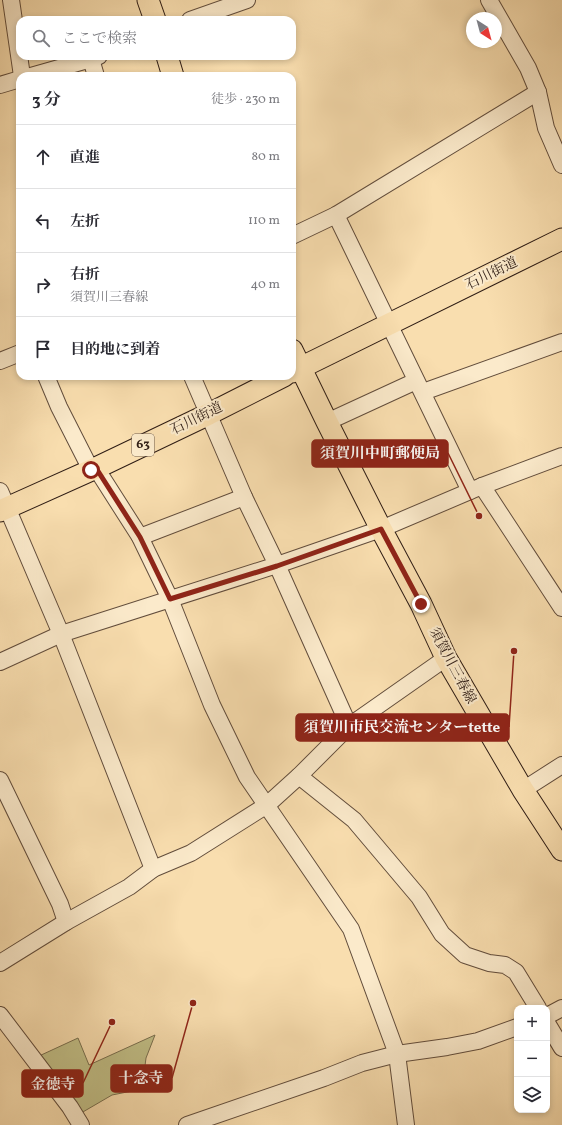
<!DOCTYPE html>
<html lang="ja">
<head>
<meta charset="utf-8">
<style>
	:root { --surface:#fff; --page:#f2f2f3; --text:#2b2b33; --muted:#7c7c81; --line:#e1e1e2 }
	body { margin:0; font-family:Vollkorn,"Noto Serif JP",serif; background:var(--page); color:var(--text) }
	.controls { position:absolute; right:12px; bottom:12px; display:grid; overflow:hidden; border-radius:8px; box-shadow:0 2px 6px #0003 }
	.controls button { width:36px; height:36px; display:grid; place-items:center; padding:0; border:0; border-bottom:1px solid var(--line); background:var(--surface); color:var(--text); font:20px sans-serif }
	.compass { position:absolute; left:466px; top:12px; width:36px; height:36px; border-radius:50%; background:var(--surface); box-shadow:0 2px 6px #0003; rotate:144deg }
	.stop { position:absolute; width:12px; height:12px; margin:-9px; border:3px solid #8f2418; border-radius:50%; background:#fff }
	.stop.end { background:#8f2418; border-color:#fff; box-shadow:0 1px 4px #0008 }
	.list { margin:0; padding:0; list-style:none }
	h2 { display:flex; justify-content:space-between; align-items:center; height:52px; margin:0; padding:0 16px; font-size:17px }
	h2 small { font-size:13px; font-weight:400; color:var(--muted) }
	.list li { display:grid; grid-template-columns:26px 1fr auto; gap:12px; align-items:center; box-sizing:border-box; height:64px; padding:0 16px; border-top:1px solid var(--line) }
	.list b { display:block; font-size:15px; white-space:nowrap }
	.list p { margin:0; font-size:13px; white-space:nowrap; color:var(--muted) }
	.list em { font-size:13px; font-style:normal; color:var(--muted) }
	.icon { flex:none; width:22px; height:22px; fill:none; stroke:currentColor; stroke-width:2; stroke-linecap:round; stroke-linejoin:round }
	.map { position:relative; flex:none; width:562px; height:1125px; overflow:hidden }
	.search { position:absolute; background:var(--surface); box-shadow:0 2px 6px #0003; left:16px; top:16px; width:280px; height:44px; display:flex; align-items:center; gap:10px; box-sizing:border-box; padding:0 14px; border-radius:12px; color:var(--muted); font-size:15px }
	.panel { position:absolute; background:var(--surface); box-shadow:0 2px 6px #0003; left:16px; top:72px; width:280px; height:308px; border-radius:12px }
	.map>svg:first-child { display:block }
</style>
</head>
<body>
<div class="map">
<svg width="562" height="1125" viewBox="0 0 562 1125">
	<rect width="100%" height="100%" fill="#f9deaf"/>
	<filter id="stains"><feTurbulence type="fractalNoise" baseFrequency=".005" numOctaves="4"/><feColorMatrix values="0 0 0 0 .2 0 0 0 0 .09 0 0 0 0 .02 0 0 0 .5 -.17"/></filter>
	<radialGradient id="worn" r=".72"><stop offset=".6" stop-color="#630" stop-opacity="0"/><stop offset="1" stop-color="#630" stop-opacity=".3"/></radialGradient>
	<polygon fill="#c2c088" stroke="#786e4e" points="155,1035 146,1058 142,1089 112,1095 76,1116 39,1056 78,1038 89,1065"/>
	<g fill="none" stroke-linecap="round" stroke-linejoin="round">
		<g stroke="#624d3c" stroke-width="18">
			<g id="minor">
				<polyline points="11,0 22,76"/>
				<polyline points="489,0 528,68 538,92 546,128 562,165"/>
				<polyline points="190,20 247,0"/>
				<polyline points="91,59 96,76"/>
				<polyline points="31,76 91,59 99,56"/>
				<polyline points="0,85 20,79"/>
				<polyline points="336,215 470,491"/>
				<polyline points="292,236 336,215 538,92"/>
				<polyline points="0,361 20,353"/>
				<polyline points="46,376 59,407 91,470"/>
				<polyline points="192,376 244,497 277,565 349,726"/>
				<polyline points="423,392 562,342"/>
				<polyline points="327,422 416,381"/>
				<polyline points="96,468 140,537 170,599 212,705 247,777 351,929 397,1054 406,1125"/>
				<polyline points="482,486 562,608"/>
				<polyline points="0,491 61,634 153,869"/>
				<polyline points="140,537 244,497"/>
				<polyline points="0,662 61,634 277,565 381,529 482,486 562,456"/>
				<polyline points="299,776 354,820 419,897 442,934 465,955 489,963 505,965 516,972 538,1008"/>
				<polyline points="0,780 60,904 66,922"/>
				<polyline points="523,790 562,765"/>
				<polyline points="0,963 66,922 129,887 153,869 191,853 267,805 299,776 349,726 446,658"/>
				<polyline points="0,1015 70,1107 81,1125"/>
				<polyline points="547,1016 562,1008"/>
				<polyline points="547,1023 562,1048"/>
				<polyline points="187,1125 324,1078 362,1063 397,1054 447,1047 478,1041 517,1027"/>
			</g>
		</g>
		<g stroke="#2f1d15" stroke-width="23">
			<g id="major">
				<polyline points="148,0 155,20"/>
				<polyline points="167,56 173,76"/>
				<polyline points="292,350 327,422 381,529 421,604 446,658 523,790 562,850"/>
				<polyline points="292,372 562,239"/>
				<polyline points="0,511 96,468 209,414 284,376"/>
			</g>
		</g>
		<use href="#minor" stroke="#fbeacb" stroke-width="16"/>
		<use href="#major" stroke="#f9deaf" stroke-width="21"/>
	</g>
	<g fill="none" stroke-linecap="round" stroke-linejoin="round">
		<polyline stroke="#8f2418" stroke-width="5" points="91,470 96,468 140,537 170,599 277,566 381,529 421,604"/>
	</g>
	<g text-anchor="middle" dominant-baseline="central" stroke-width="4" stroke-linejoin="round" paint-order="stroke">
		<rect fill="#fbeacb" stroke="#6c5a4c" stroke-width="1" x="132" y="434" width="22" height="22" rx="3"/>
		<g font-size="13" font-weight="bold" fill="#2f1d15">
			<text x="143" y="445">63</text>
		</g>
		<g font-size="14" fill="#2f1d15" stroke="#fbeacb">
			<text transform="translate(492 274) rotate(-26)">石川街道</text>
			<text transform="translate(197 419) rotate(-26)">石川街道</text>
			<text transform="translate(452 666) rotate(62)">須賀川三春線</text>
		</g>
	</g>
	<path fill="none" stroke="#8f2418" stroke-width="1.5" d="M479 516L448 453M514 651L509 727M193 1003L172 1078M112 1022L83 1083"/>
	<g fill="#8f2418" stroke="#fbeacb" stroke-width="1.5">
		<circle cx="479" cy="516" r="4"/>
		<circle cx="514" cy="651" r="4"/>
		<circle cx="193" cy="1003" r="4"/>
		<circle cx="112" cy="1022" r="4"/>
	</g>
	<g fill="#8f2418" stroke="#8f2418" stroke-width="1.5">
		<rect x="312" y="440" width="136" height="27" rx="4"/>
		<rect x="296" y="714" width="213" height="27" rx="4"/>
		<rect x="111" y="1065" width="61" height="27" rx="4"/>
		<rect x="22" y="1070" width="61" height="27" rx="4"/>
	</g>
	<g font-size="15" text-anchor="middle" font-weight="bold" fill="#fff">
		<text x="380" y="458">須賀川中町郵便局</text>
		<text x="402" y="732">須賀川市民交流センターtette</text>
		<text x="141" y="1083">十念寺</text>
		<text x="53" y="1089">金徳寺</text>
	</g>
	<rect width="100%" height="100%" filter="url(#stains)"/>
	<rect width="100%" height="100%" fill="url(#worn)"/>
</svg>
<div class="controls">
<button>+</button>
<button>−</button>
<button><svg class="icon" aria-label="layers" viewBox="0 0 24 24"><path d="M12 4l9 5-9 5-9-5zM3 14l9 5 9-5"/></svg></button>
</div>
<svg class="compass" viewBox="-18 -18 36 36"><path d="M0-13l5 13h-10z" fill="#e53935"/><path d="M0 13l5-13h-10z" fill="#7c7c81"/></svg>
<div class="stop" style="left:91px;top:470px"></div>
<div class="stop end" style="left:421px;top:604px"></div>
<div class="search"><svg class="icon" aria-label="search" viewBox="0 0 24 24"><circle cx="10" cy="10" r="6"/><path d="M15 15l6 6"/></svg>ここで検索</div>
<section class="panel">
<h2>3 分<small>徒歩 · 230 m</small></h2>
<ul class="list">
<li><svg class="icon" aria-label="ahead" viewBox="0 0 24 24"><path d="M12 20V5M6 11l6-6 6 6"/></svg><div><b>直進</b></div><em>80 m</em></li>
<li><svg class="icon" aria-label="left" viewBox="0 0 24 24"><path d="M17 20v-9H6M10 6l-5 5 5 5"/></svg><div><b>左折</b></div><em>110 m</em></li>
<li><svg class="icon" aria-label="right" viewBox="0 0 24 24"><path d="M7 20v-9h11M14 6l5 5-5 5"/></svg><div><b>右折</b><p>須賀川三春線</p></div><em>40 m</em></li>
<li><svg class="icon" aria-label="arrive" viewBox="0 0 24 24"><path d="M6 21V4h12l-3 4 3 4H6"/></svg><div><b>目的地に到着</b></div></li>
</ul>
</section>
</div>
</body>
</html>
